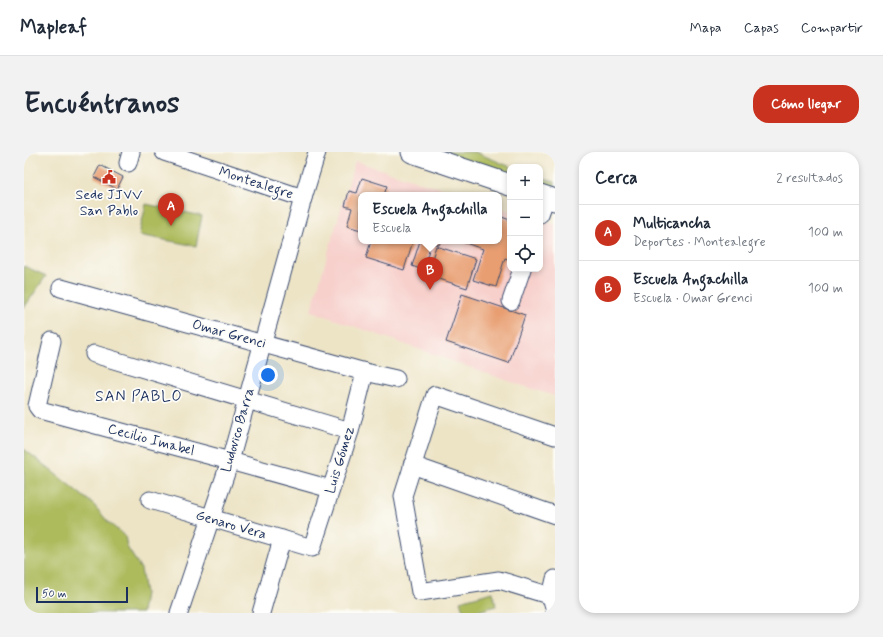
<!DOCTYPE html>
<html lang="es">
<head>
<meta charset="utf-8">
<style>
	:root { --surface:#fff; --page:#f2f2f3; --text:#1f2937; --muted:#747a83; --line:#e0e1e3; --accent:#c8321e }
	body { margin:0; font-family:Mynerve,sans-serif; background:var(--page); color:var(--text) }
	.controls { position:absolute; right:12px; top:12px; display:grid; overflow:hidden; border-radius:8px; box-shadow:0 2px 6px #0003 }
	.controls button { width:36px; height:36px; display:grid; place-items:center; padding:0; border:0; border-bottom:1px solid var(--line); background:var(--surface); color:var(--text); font:20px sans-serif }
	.scale { position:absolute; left:12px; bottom:10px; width:92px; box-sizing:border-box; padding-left:4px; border:2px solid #1b2f5e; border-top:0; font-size:11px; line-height:14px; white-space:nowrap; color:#1b2f5e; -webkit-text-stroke:3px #fdfcf7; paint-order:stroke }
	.you { position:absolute; left:244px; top:223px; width:14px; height:14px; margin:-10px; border:3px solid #fff; border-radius:50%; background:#1a73e8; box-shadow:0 0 0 6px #1a73e833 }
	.badge { display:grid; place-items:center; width:26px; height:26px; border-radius:50%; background:var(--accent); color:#fff; font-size:13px; font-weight:700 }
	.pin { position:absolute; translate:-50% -33px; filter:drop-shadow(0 1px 2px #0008) }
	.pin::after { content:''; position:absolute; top:21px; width:14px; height:12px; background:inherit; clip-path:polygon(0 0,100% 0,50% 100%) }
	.popup { position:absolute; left:334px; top:40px; width:144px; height:52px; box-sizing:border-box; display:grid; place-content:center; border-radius:8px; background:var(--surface); filter:drop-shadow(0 1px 3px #0005); font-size:13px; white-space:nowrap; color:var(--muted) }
	.popup b { font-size:15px; color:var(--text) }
	.popup::after { content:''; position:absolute; left:50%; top:100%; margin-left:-8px; border:8px solid transparent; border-top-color:var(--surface) }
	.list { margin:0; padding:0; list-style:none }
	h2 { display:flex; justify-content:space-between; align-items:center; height:52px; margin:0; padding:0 16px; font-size:17px }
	h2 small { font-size:13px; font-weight:400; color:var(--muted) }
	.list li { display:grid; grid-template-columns:26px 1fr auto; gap:12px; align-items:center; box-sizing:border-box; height:56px; padding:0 16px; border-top:1px solid var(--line) }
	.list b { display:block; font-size:15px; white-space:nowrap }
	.list p { margin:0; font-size:13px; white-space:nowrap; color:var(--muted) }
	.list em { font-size:13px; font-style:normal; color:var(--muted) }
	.icon { flex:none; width:22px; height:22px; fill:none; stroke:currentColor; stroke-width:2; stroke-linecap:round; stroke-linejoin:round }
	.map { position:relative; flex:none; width:531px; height:461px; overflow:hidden; border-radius:16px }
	header { display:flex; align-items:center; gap:24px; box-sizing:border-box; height:56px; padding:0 20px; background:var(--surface); border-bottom:1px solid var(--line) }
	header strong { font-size:19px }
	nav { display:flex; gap:22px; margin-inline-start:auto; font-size:14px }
	.intro { display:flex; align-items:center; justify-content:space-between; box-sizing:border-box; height:96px; padding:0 24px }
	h1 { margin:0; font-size:28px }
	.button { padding:10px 18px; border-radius:16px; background:var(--accent); color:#fff; font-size:14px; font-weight:700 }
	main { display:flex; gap:24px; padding:0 24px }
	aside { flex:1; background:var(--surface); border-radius:16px; box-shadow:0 2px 6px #0003 }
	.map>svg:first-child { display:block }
</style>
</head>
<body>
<header>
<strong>Mapleaf</strong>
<nav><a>Mapa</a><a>Capas</a><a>Compartir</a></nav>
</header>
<div class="intro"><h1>Encuéntranos</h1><a class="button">Cómo llegar</a></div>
<main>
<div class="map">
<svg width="531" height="461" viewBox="0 0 531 461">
	<rect width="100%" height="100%" fill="#fdfcf7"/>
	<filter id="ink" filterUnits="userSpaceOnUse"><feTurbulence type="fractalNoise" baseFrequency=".025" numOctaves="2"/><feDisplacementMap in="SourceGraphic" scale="8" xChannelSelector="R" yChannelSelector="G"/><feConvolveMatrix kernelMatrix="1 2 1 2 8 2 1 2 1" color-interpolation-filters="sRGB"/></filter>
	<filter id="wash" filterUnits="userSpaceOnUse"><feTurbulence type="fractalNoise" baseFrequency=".012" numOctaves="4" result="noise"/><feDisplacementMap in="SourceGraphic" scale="16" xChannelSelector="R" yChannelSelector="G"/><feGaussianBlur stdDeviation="0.9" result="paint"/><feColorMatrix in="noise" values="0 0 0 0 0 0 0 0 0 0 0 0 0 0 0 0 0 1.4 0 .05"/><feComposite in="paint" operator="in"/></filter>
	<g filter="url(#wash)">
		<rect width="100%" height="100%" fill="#ede4c6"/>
		<polygon fill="#f7d0cc" points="331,9 437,43 337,43 337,89 475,89 475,55 486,59 486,117 516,117 516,68 531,73 531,244 490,231 287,159"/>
		<g fill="#adbb5d" stroke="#64755e">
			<polygon points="419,0 451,0 487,15 486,27"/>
			<polygon points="516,26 531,30 531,43 516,38"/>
			<polygon points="122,52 178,64 172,94 115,83"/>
			<polygon points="0,114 22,124 0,156"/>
			<polygon points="0,297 69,352 85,371 101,384 103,395 117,417 121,441 118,461 0,461"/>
			<polygon points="469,440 472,454 447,461 440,461 436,449"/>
		</g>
		<g id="blocks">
			<g fill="#e89e71">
				<polygon points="76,13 99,25 93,37 70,25"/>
				<polygon points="338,26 363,34 360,43 337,43 337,78 323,74 328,56 321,54 325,39 333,41"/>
				<polygon points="475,64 486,68 486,108 481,106 472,135 449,128 459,97 435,89 475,89"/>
				<polygon points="347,89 389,89 380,118 342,106"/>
				<polygon points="396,89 417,89 415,93 407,91 399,118 388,114"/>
				<polygon points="412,94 452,107 443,136 403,123"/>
				<polygon points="438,142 501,163 485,211 422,190"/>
			</g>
		</g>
	</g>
	<g filter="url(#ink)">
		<use href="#blocks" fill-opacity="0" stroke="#3a4a6e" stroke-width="1"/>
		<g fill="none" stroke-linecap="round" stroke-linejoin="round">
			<g stroke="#3a4a6e" stroke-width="19">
				<g id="minor">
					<polyline points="140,0 279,46"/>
					<polyline points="104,11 107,0"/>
					<polyline points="516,62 522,45"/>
					<polyline points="37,136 341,220 372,227"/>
					<polyline points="487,149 498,117"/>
					<polyline points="28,189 13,254 16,258 206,309 307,337"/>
					<polyline points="70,202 326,279"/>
					<polyline points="388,313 531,363"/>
					<polyline points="126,348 288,396 326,279 341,220"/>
					<polyline points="531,427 527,444 531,459"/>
					<polyline points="527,444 475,428 396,440 379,344 411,243 531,284"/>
					<polyline points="155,461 206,309 279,46 293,0"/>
					<polyline points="237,461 258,387"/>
				</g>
			</g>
			<g stroke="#3a4a6e" stroke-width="23">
				<g id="major">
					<polyline points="388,0 486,33"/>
					<polyline points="516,43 531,48"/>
				</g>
			</g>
			<use href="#minor" stroke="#fff" stroke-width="17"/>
			<use href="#major" stroke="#fff" stroke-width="21"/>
		</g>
	</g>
	<defs>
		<g id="civic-bare" transform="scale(1.08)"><path d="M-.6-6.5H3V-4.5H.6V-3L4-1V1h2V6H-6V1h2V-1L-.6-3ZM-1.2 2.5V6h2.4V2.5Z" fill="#c8321e" stroke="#fdfcf7" stroke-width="2.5" paint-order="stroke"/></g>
	</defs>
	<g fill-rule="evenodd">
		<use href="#civic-bare" x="85" y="25"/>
	</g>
	<g text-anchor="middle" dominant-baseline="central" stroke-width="3.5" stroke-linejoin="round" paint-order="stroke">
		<g font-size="14" fill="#1b2f5e" stroke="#fdfcf7">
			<text transform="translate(232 31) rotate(18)">Montealegre</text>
			<text transform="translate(205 182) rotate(15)">Omar Grenci</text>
			<text transform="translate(214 278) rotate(-74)">Ludovico Barra</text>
			<text transform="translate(127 288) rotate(15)">Cecilio Imabel</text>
			<text transform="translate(316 308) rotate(-73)">Luis Gómez</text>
			<text transform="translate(207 373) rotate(16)">Genaro Vera</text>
		</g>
		<g font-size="14" fill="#1b2f5e" stroke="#fdfcf7">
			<text x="85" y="43">Sede JJVV<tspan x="85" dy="16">San Pablo</tspan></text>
		</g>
		<g font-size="15" letter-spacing="1" fill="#1b2f5e" stroke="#fdfcf7">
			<text x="115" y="245">SAN PABLO</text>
		</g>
	</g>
</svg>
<div class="controls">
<button>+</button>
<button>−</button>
<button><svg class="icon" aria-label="locate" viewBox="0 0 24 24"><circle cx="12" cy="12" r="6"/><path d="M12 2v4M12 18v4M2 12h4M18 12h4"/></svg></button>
</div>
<div class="scale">50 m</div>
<div class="you"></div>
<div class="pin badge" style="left:147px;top:74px">A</div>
<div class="pin badge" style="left:406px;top:138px">B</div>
<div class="popup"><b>Escuela Angachilla</b>Escuela</div>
</div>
<aside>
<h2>Cerca<small>2 resultados</small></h2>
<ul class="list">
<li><span class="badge">A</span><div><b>Multicancha</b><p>Deportes · Montealegre</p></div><em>100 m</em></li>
<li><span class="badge">B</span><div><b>Escuela Angachilla</b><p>Escuela · Omar Grenci</p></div><em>100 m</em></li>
</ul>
</aside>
</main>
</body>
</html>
